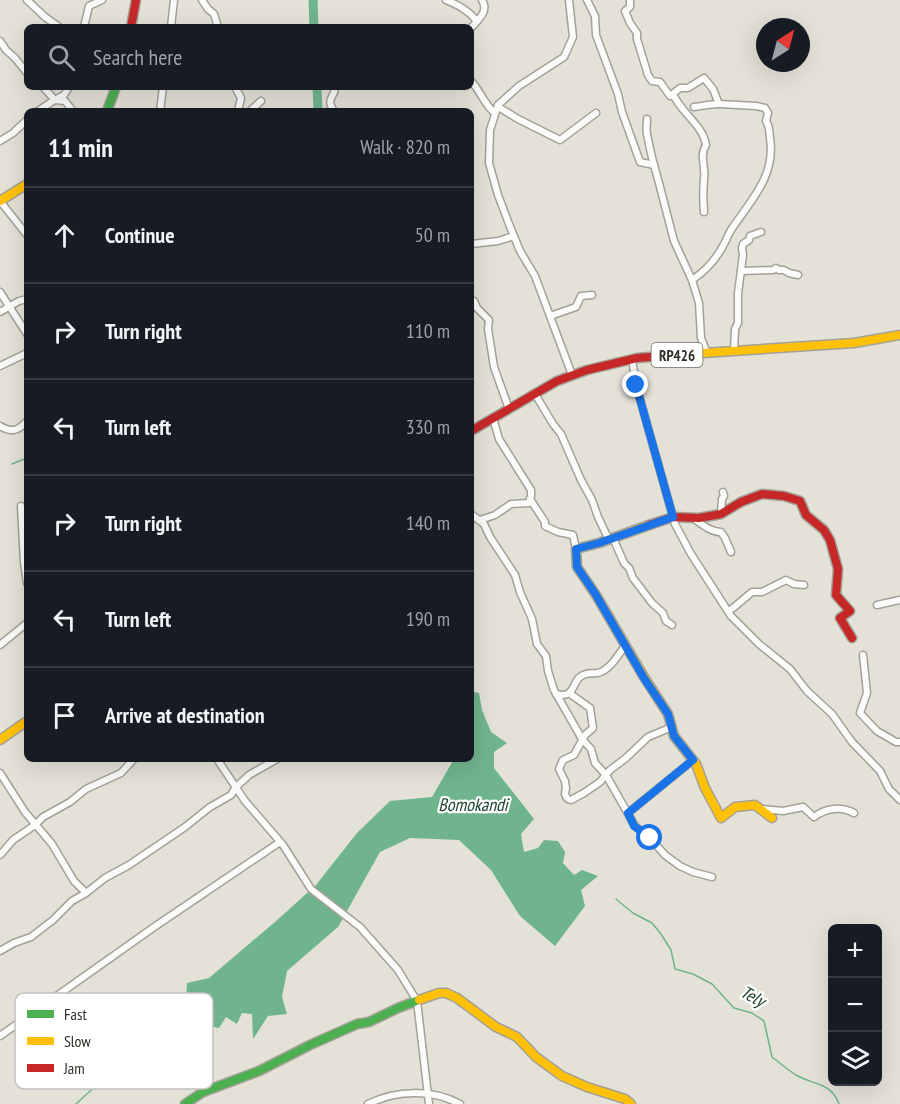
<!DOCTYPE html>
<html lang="en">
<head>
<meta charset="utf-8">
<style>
	:root { --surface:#171b24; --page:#20242c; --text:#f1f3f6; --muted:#9ea1a6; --line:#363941 }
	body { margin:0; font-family:"PT Sans Narrow",sans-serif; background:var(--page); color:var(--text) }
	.controls { position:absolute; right:18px; bottom:18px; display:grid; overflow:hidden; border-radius:9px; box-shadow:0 6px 24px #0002 }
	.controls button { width:54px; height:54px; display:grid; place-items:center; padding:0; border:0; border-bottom:2px solid var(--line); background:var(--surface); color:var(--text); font:30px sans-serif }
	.compass { position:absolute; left:756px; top:18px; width:54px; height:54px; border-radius:50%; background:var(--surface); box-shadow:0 6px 24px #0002; rotate:36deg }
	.stop { position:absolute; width:18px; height:18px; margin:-14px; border:4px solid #1a73e8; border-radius:50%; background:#fff }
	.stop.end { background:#1a73e8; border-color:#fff; box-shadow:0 2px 6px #0008 }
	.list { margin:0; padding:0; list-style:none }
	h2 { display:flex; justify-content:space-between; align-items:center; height:78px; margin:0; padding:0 24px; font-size:26px }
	h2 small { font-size:20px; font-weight:400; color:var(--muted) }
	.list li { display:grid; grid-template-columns:39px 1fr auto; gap:18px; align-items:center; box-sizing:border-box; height:96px; padding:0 24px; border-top:2px solid var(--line) }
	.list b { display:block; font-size:22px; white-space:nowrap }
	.list em { font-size:20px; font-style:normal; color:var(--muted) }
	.icon { flex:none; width:33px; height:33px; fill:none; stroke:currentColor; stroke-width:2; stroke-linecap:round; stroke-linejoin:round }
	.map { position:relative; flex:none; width:900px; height:1104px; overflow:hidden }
	.search { position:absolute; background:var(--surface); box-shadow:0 6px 24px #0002; left:24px; top:24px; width:450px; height:66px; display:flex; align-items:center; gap:15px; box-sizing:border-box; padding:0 21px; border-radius:9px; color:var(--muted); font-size:22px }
	.panel { position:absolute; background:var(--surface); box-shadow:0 6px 24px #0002; left:24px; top:108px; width:450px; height:654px; border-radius:9px }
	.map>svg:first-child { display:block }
</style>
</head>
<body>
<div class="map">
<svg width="900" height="1104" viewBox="0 0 900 1104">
	<rect width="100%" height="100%" fill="#e4e2d7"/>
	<polygon fill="#70b48d" points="471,691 479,693 482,710 491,732 507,743 494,752 494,768 534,819 521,834 524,852 538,848 544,840 558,841 565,852 563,863 574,875 582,870 598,876 581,890 585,906 555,946 520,916 491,870 459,840 410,838 380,852 338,927 287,971 282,997 287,1014 268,1016 253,1039 252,1014 242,1013 237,1024 226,1017 219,1028 203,1025 186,1002 187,983 209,978 275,922 316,885 357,833 390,801 432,797 454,759 471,759"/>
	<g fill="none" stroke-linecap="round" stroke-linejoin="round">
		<g stroke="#70b48d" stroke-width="1.5">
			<polyline points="12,464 27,458"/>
			<path d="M 616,899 L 633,913 L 652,923 L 661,934 L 671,950 L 675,969 L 693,974 L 712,984 L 734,1008 L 752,1013 L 764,1021 L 772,1057 C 780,1063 788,1070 796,1075 C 813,1085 831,1082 839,1104"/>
			<polyline points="76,1104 138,1047 155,1042 186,1002"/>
		</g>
		<g stroke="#70b48d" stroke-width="9">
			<polyline points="313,0 314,27"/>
			<polyline points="317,87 318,111"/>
		</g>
		<g stroke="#a3a198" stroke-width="9">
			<g id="street">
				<polyline points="27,0 45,17 59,27"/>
				<polyline points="202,0 208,9 214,14 218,27"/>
				<path d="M 446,0 C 458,5 468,10 477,21"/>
				<polyline points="569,0 573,37 564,57 519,86 498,105 490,130 489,163 498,195 509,224 520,251 535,276 572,375"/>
				<polyline points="587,0 595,16 596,35 618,94 622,112 640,162 654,165 659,183 674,241 692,280 699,303 701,338 707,353"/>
				<path d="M 630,0 L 630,7 L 625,11 L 630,23 L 637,33 L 637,39 L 648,75 L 652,81 L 660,82 L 670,96 L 680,88 L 688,88 L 704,78 L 713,89 L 719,104 L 756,106 L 765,108 L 768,113 L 766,121 C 770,127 769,131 770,138 C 776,176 751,200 731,230 C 728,235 726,241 723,246 C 716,259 704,272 692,280"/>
				<polyline points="84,27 89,6 102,0"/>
				<polyline points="171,27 174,0"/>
				<path d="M 471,28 C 479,19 489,11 482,0"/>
				<polyline points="0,41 6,50 15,58 27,73"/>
				<path d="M 471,81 C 480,90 485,106 495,113"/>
				<polyline points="43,87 55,100 65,101 73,111"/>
				<polyline points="235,87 241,98 238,111"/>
				<path d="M 673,94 C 681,113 703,125 706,145 C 699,156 706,167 704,178 C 703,190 703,201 704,212"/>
				<polyline points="498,105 500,108 518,119 560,140 596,113"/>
				<path d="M 694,107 C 702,106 711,104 719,104"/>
				<polyline points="38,111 53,101 64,95 69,87"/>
				<polyline points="160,111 163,87"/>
				<polyline points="250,111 261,101"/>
				<path d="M 334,111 C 325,98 335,98 335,87"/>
				<path d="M 647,119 C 647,124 646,130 647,134 C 649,144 651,155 654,165"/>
				<polyline points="0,141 13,133 27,120"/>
				<polyline points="0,201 27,235"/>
				<polyline points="471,244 498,241 514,236"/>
				<polyline points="741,271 773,270 776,268 779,270 784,270 789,273 798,275"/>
				<polyline points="0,292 27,334"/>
				<polyline points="471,303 474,301 477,308 489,320 488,329 494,367 509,409"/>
				<polyline points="0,312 19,301 27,299"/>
				<polyline points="550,316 576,307 581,296 592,295"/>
				<polyline points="734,351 735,329 738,323 738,293 743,255 742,248 743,244 749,240 750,236 761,232"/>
				<polyline points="632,359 636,385 643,410 675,524 691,554 731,616 759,644 790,669 807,691 832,714 852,742 880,771 889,789 900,800"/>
				<polyline points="0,366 27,353"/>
				<polyline points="535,394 553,424 561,434 581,480 592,500 598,517 609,540"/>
				<path d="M 0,426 C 12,433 18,431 27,421"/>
				<polyline points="530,499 545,522 545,526 558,532 573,535 576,549"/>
				<polyline points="21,506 24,562 27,583"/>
				<polyline points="471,514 484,524 490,537 515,575 520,592 532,619 537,644 546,656 548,671 554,690 582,739 591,749 595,763 606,775 635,826 650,838 665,855 680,866 693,872 712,877"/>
				<polyline points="721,514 722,499 724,496 723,492"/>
				<path d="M 699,518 L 697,521 C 704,526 712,532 721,532 L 725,538 L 731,552"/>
				<polyline points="480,520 495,515 511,504 529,503 531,496 531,490 499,439 493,418"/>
				<polyline points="613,538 624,563 629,568 633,578 652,603 663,613 666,621 672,625"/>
				<polyline points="877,605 900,600"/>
				<polyline points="728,611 733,608 752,592 762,592 786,580 794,584 804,585"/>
				<polyline points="0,645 27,623"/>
				<polyline points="863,655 867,693 860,713 877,731 896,742 900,742"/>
				<path d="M 569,693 L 590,708 L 593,728 L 585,735 L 574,755 L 563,760 L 559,769 L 565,781 L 566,789 C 564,793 565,796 568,799 L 571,800 L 584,793 L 600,782 L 610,770 L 626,758 L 648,737 L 672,727"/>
				<path d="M 556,694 C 575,699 572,683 580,677 C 586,672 591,674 598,673 C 610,670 618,655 625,646"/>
				<polyline points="217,759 245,801 283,845 311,889 360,927 398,970 417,1001 429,1104"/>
				<polyline points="0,773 25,812 52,844 74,881 86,893"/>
				<path d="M 762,809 L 783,811 L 803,807 L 814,817 C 826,808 841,806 854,813"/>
				<polyline points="628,813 693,760"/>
				<polyline points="0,855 13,840 35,825 43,817 70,802 86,789 121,773 134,759"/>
				<polyline points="0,951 14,943 31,937 53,920 72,901 86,893 105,878 129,865 185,827 210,807 231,795 236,787 249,775 277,759"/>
				<polyline points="0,1036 157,925 280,842"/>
				<path d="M 368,1104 C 396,1090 432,1089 460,1104"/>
			</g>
		</g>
		<g stroke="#a3a198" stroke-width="11">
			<g id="fast">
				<polyline points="107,111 116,87"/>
				<polyline points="185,1104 203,1092 259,1071 310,1045 357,1024 369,1022 398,1008 419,1000"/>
			</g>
		</g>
		<g stroke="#a3a198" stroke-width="11">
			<g id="slow">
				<polyline points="0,201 27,184"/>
				<polyline points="688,354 854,343 900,335"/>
				<polyline points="649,525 599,543 576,549 577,567 596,595 644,677 668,714 674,736 696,764 705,788 721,818 735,807 755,805 772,818"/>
				<polyline points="0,740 27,721"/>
				<polyline points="419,1000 439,993 446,993 457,998 496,1027 517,1037 536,1057 562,1076 587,1087 625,1099 631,1104"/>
			</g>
		</g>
		<g stroke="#a3a198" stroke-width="11">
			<g id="jam">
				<polyline points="131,27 136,0"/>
				<polyline points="471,431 557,381 587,370 637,358 688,354"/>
				<polyline points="649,525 673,517 699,518 721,514 741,502 762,494 784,496 800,501 806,515 824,530 830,540 838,569 836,595 850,611 840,618 852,638"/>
			</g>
		</g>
		<use href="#street" stroke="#fbfbf9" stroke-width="6"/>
		<use href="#fast" stroke="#4caf50" stroke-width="8"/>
		<use href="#slow" stroke="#ffc107" stroke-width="8"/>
		<use href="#jam" stroke="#c62828" stroke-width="8"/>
	</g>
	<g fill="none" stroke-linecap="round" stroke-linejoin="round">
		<polyline stroke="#1a73e8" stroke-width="8" points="636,385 673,517 599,543 576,549 577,567 596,595 644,678 668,714 674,736 693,760 628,813 634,826 650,838"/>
	</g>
	<g text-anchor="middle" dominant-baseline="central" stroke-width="4.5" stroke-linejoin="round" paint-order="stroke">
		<rect fill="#fff" stroke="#6e6d68" stroke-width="1.5" x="651.5" y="343" width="51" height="24" rx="4.5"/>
		<g font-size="15" font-weight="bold" fill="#302e27">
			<text x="677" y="355">RP426</text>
		</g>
		<g font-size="18" font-style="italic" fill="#1c442e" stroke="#fff">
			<text x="473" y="804">Bomokandi</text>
			<text transform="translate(753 996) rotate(29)">Tely</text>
		</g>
	</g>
	<rect x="15" y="993" width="198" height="96" rx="9" fill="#fff" stroke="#c1c0be" stroke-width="1.5"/>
	<rect x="27" y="1010" width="27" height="8" fill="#4caf50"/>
	<rect x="27" y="1037" width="27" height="8" fill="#ffc107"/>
	<rect x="27" y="1064" width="27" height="8" fill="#c62828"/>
	<g font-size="16" fill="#302e27">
		<text x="64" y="1020">Fast</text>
		<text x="64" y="1047">Slow</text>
		<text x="64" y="1074">Jam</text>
	</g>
</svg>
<div class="controls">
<button>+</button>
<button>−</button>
<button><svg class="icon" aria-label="layers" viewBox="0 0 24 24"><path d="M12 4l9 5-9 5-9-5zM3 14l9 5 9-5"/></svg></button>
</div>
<svg class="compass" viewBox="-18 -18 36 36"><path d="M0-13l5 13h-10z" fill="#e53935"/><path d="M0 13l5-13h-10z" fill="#9ea1a6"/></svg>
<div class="stop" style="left:650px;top:838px"></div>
<div class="stop end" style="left:636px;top:385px"></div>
<div class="search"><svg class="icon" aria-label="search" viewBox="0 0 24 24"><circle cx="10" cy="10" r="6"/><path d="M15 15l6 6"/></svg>Search here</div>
<section class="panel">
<h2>11 min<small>Walk · 820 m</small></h2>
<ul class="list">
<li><svg class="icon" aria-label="ahead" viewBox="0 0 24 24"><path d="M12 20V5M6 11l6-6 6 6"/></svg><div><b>Continue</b></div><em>50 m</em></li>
<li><svg class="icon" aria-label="right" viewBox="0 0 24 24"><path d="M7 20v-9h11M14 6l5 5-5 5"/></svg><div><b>Turn right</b></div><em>110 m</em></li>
<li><svg class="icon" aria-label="left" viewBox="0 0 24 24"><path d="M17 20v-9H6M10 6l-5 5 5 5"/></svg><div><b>Turn left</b></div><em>330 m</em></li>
<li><svg class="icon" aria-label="right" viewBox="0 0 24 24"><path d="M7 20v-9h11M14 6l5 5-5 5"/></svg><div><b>Turn right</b></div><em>140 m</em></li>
<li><svg class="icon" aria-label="left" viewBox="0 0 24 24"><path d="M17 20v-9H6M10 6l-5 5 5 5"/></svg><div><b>Turn left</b></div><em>190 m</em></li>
<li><svg class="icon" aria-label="arrive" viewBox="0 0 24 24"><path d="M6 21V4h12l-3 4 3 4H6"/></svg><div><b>Arrive at destination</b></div></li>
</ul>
</section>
</div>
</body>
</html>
